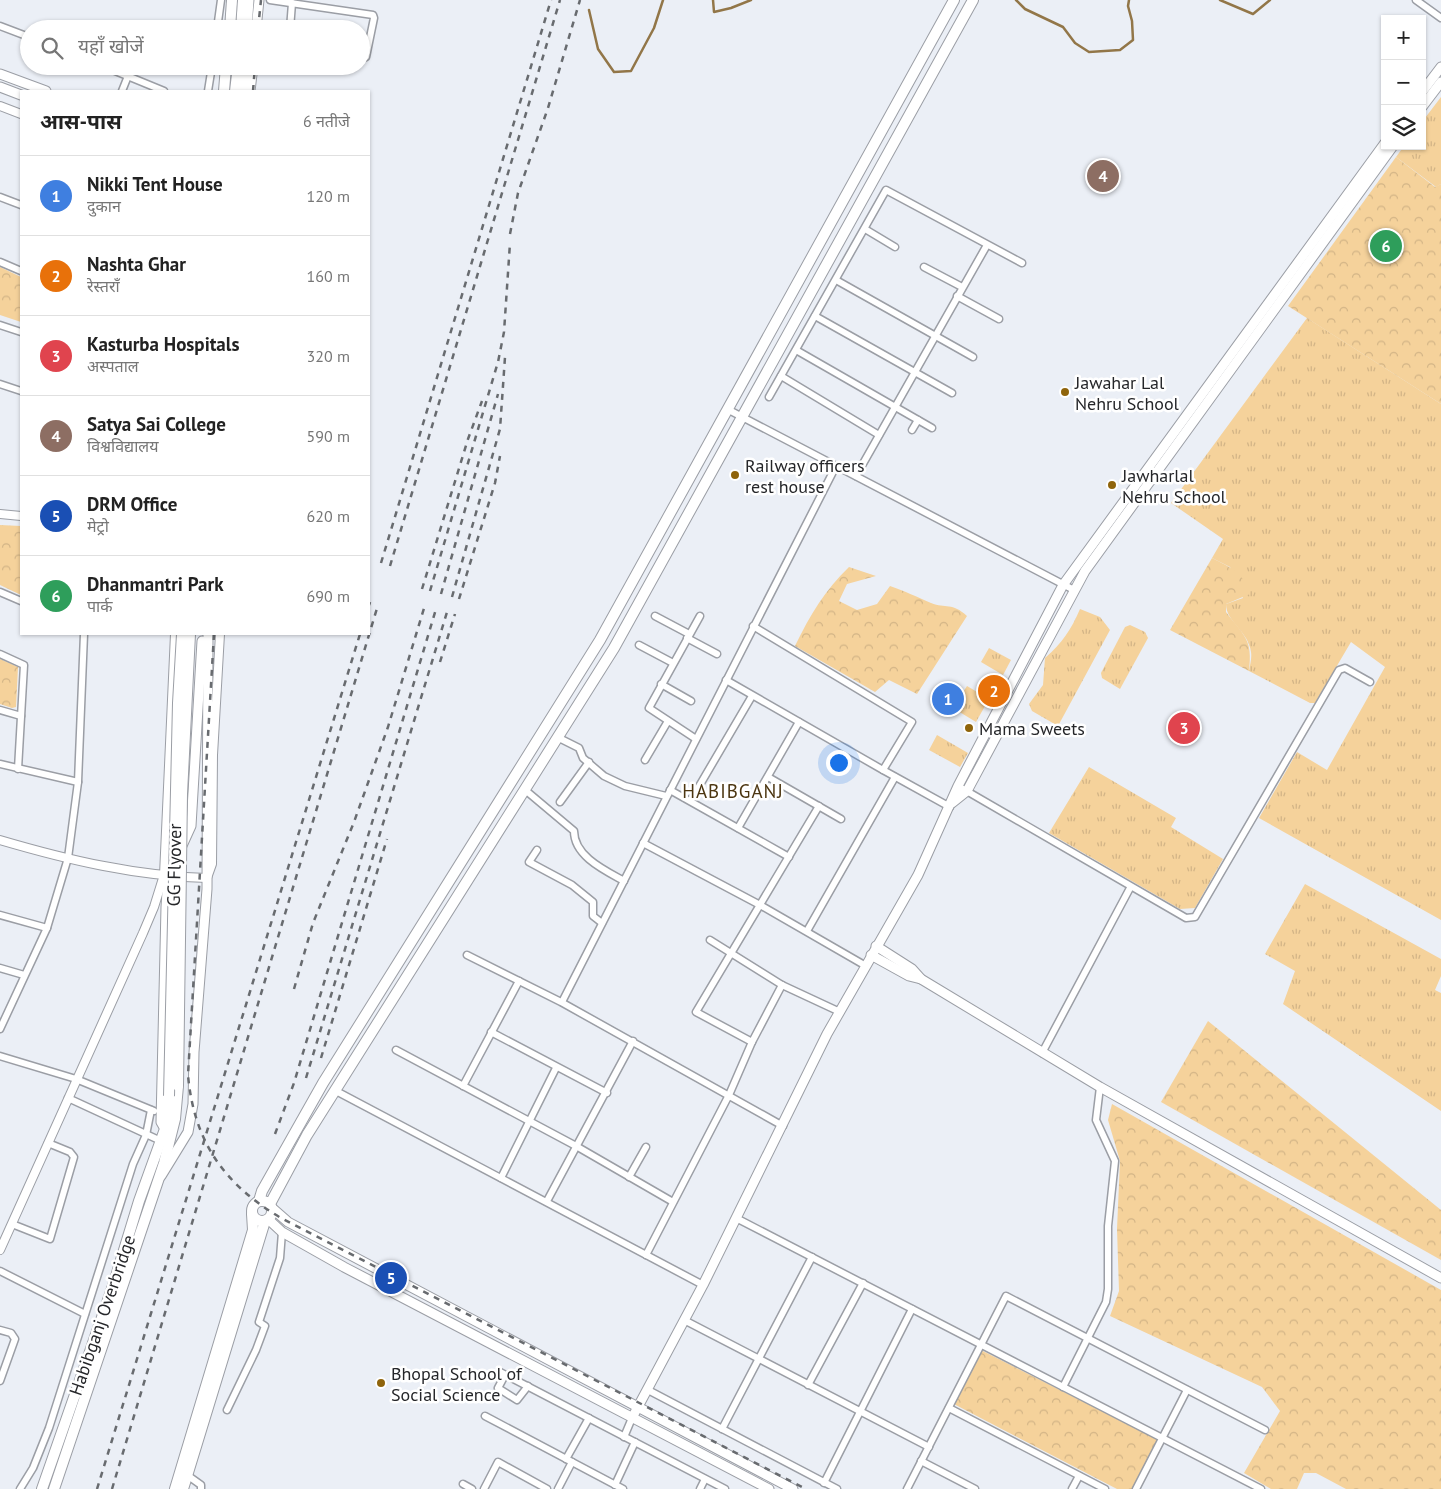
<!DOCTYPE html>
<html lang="hi">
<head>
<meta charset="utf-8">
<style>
	:root { --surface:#fff; --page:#f2f2f2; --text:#222; --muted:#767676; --line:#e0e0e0; --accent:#8f640b }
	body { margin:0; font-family:"PT Sans","Noto Sans Devanagari",sans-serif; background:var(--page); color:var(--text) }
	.controls { position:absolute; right:15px; top:15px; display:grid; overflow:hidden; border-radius:0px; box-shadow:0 1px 4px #0004 }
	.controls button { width:45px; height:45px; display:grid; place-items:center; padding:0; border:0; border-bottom:1px solid var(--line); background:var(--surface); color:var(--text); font:25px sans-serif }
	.you { position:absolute; left:838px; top:762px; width:18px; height:18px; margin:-12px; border:4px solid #fff; border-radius:50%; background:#1a73e8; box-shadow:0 0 0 8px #1a73e833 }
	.badge { display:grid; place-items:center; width:32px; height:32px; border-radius:50%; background:var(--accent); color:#fff; font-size:16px; font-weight:700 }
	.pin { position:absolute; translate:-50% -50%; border:2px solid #fff; box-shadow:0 1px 5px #0006 }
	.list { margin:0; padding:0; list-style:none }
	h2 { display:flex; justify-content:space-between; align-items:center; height:65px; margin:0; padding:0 20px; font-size:21px }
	h2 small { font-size:16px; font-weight:400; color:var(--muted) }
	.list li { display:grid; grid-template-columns:32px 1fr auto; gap:15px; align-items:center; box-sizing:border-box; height:80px; padding:0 20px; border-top:1px solid var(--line) }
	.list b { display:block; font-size:19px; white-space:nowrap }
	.list p { margin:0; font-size:16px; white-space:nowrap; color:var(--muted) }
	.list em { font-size:16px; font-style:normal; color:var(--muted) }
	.icon { flex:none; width:28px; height:28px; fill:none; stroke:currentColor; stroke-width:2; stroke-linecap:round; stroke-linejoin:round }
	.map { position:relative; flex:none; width:1441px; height:1489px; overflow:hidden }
	.search { position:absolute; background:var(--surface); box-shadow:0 1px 4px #0004; left:20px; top:20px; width:350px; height:55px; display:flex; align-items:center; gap:12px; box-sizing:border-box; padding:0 18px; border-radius:28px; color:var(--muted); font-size:19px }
	.panel { position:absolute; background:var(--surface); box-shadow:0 1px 4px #0004; left:20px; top:90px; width:350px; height:545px; border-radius:0px }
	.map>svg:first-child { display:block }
</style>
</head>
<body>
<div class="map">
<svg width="1441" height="1489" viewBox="0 0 1441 1489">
	<defs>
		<pattern id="grass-tufts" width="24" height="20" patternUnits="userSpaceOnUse" patternTransform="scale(1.25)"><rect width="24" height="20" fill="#f5d29b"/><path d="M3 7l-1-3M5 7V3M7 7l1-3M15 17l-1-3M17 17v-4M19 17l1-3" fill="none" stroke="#d2b486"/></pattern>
		<pattern id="forest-crowns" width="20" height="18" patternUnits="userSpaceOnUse" patternTransform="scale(1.25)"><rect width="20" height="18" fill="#f5d29b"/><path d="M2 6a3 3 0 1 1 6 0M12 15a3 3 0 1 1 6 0" fill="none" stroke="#d2b486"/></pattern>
	</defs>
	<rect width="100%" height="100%" fill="#ebeff6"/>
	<g fill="url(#grass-tufts)">
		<polygon points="1441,97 1441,184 1436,187 1396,157 1404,146 1422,146 1422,122"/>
		<path d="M 1307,318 L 1441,404 L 1441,920 L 1259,818 L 1297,752 L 1327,770 L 1385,667 L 1351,642 L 1315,703 L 1310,703 L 1249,671 C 1250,665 1252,658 1251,652 C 1249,632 1226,622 1226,604 L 1243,598 L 1230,567 L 1212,558 L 1223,539 L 1171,503 Z"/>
		<path d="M 1080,609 L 1100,617 L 1110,630 L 1058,726 L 1032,711 L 1029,704 L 1043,685 L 1045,658 C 1062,643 1071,630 1080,609 Z"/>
		<polygon points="1130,625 1145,632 1148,638 1120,689 1102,678 1101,673 1125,627"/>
		<polygon points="989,648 1011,660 1003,675 981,662"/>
		<polygon points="967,686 989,699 976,722 953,708"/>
		<polygon points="937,735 968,753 960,767 929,750"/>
		<polygon points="1089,767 1176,818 1171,827 1223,859 1195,908 1180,909 1049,833"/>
		<polygon points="1305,884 1441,959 1441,976 1435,990 1441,993 1441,1111 1283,1004 1295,971 1265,954"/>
	</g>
	<g fill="url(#forest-crowns)">
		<polygon points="1396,157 1435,187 1441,184 1441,404 1288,306"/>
		<polygon points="0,267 21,277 21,322 0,315"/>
		<polygon points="0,525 21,526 21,595 0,585"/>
		<path d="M 1212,558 C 1230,567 1245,574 1250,594 L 1226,604 L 1226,612 C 1244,636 1253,639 1249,671 L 1170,630 Z"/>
		<path d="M 849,567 L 876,576 L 847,584 L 839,601 L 857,610 L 877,604 L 890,586 C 905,591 917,597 931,603 C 946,609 952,602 967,616 L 917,694 L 889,680 L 875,692 L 795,646 C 810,615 825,590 849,567 Z"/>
		<polygon points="0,659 18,667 16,707 12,708 0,704"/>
		<polygon points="1208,1021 1441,1210 1441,1260 1161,1102"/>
		<polygon points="1112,1104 1441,1290 1441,1489 1346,1489 1316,1473 1304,1473 1297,1489 1271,1489 1244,1473 1280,1411 1262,1387 1110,1316 1119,1291 1117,1229 1120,1161 1108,1120"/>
		<polygon points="977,1348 1159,1440 1133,1489 1117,1489 950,1402"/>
	</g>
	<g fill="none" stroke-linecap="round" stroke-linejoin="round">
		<g stroke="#927648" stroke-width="2.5">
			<polyline points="713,0 714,12 731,8 751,0"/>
			<polyline points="1016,0 1025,9 1063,27 1075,43 1089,52 1120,50 1133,40 1132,21 1128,6 1129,0"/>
			<polyline points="1220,0 1253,14 1270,0"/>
			<polyline points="589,10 598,49 614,72 631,71 654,28 663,0"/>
		</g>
		<g stroke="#9b9ea5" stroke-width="9">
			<g id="minor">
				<polyline points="270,0 373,15 374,18 366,57 361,59"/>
				<polyline points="1416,0 1441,18"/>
				<polyline points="0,26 29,37"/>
				<polyline points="217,29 221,0"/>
				<polyline points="290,29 292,3"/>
				<polyline points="103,66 164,91"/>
				<polyline points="122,91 128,76"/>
				<polyline points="208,91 212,66"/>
				<polyline points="0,197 21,205"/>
				<polyline points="865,229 895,247"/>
				<polyline points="0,262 21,271"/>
				<polyline points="924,267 962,287"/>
				<polyline points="836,280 973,357"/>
				<polyline points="957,296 999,319"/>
				<polyline points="815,316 952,393"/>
				<polyline points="0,325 21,332"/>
				<polyline points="796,350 932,428"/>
				<polyline points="781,376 879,435"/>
				<polyline points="0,384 21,391"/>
				<polyline points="769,397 886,190 1022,263"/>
				<polyline points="727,409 1074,590"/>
				<polyline points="912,430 918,420"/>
				<polyline points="856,476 987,245"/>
				<polyline points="0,592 21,601"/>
				<polyline points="655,616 689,634"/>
				<polyline points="753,626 912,722 883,770"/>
				<polyline points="687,638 717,654"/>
				<polyline points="639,645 673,663"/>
				<polyline points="0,654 24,665 18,769"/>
				<polyline points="726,680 883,770 950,807"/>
				<polyline points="661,684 691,701"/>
				<polyline points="0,710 21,716"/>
				<polyline points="557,737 579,748 583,758 604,776 625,786 666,796"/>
				<polyline points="696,739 649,708 700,616"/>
				<polyline points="645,760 668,721"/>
				<polyline points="0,764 78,782"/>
				<polyline points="768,777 841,819"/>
				<polyline points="958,786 1186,918 1195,917 1339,670 1345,668 1370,682"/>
				<path d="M 524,789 L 574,831 C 574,856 604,870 624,881"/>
				<polyline points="670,790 789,857"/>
				<polyline points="691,800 752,696"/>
				<polyline points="560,802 589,762"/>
				<polyline points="738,828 799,722"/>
				<polyline points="643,843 760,905 866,966"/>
				<polyline points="537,850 529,862 572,885 593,902 593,916 602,923"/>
				<polyline points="0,915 47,928"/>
				<polyline points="807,931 895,777"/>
				<polyline points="710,940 782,985 840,1012"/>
				<polyline points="467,955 561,1002 783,1126"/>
				<polyline points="0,968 24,975"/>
				<polyline points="562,1002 836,466"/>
				<polyline points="0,1029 47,928 68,858 78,782 84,634"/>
				<polyline points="491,1032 607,1093"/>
				<polyline points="752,1042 696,1012 819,806"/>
				<polyline points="396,1050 576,1146 673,1202"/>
				<polyline points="1042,1053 1130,888"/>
				<polyline points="0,1056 76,1079 154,1111"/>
				<polyline points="463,1086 519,981"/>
				<polyline points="336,1091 703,1285"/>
				<polyline points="68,1098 161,1141"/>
				<polyline points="629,1177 646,1147"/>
				<polyline points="501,1178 556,1068"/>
				<polyline points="547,1201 633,1041"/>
				<polyline points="736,1218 1261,1489"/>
				<polyline points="12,1224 50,1239 74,1157 70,1152 48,1143"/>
				<polyline points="646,1255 729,1095 752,1042 782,985"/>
				<polyline points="0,1271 85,1314"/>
				<polyline points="684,1320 929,1447"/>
				<polyline points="0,1330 11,1333 15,1339 0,1381"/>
				<polyline points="500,1372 725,1489"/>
				<polyline points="505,1375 498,1388 517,1400 528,1386"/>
				<polyline points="808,1385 863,1283"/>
				<polyline points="1063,1387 1106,1302 1108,1289 1108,1226 1115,1161 1096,1120 1100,1087"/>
				<polyline points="648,1390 837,1489"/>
				<polyline points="949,1408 1105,1489"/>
				<polyline points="227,1410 256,1350 265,1326 259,1322 280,1258 282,1232"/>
				<polyline points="485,1416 623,1489"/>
				<polyline points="722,1429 812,1257"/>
				<polyline points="624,1437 632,1418"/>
				<polyline points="566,1459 589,1418"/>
				<polyline points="921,1461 975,1489"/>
				<polyline points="187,1475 201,1485 201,1489"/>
				<polyline points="824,1483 912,1309"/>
				<polyline points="463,1484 472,1489"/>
				<polyline points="615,1485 635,1442"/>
				<polyline points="20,1489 33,1468 49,1428 133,1164 146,1135 151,1110"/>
				<polyline points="484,1489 498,1462 547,1489"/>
				<polyline points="558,1489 572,1462"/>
				<polyline points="700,1489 705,1479"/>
				<polyline points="907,1489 1006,1296 1265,1430"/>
				<polyline points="1072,1489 1079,1476"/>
				<polyline points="1136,1489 1187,1390"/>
			</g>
		</g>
		<g stroke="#9b9ea5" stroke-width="10">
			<g id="tertiary">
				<polyline points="0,106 21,114"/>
				<polyline points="0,514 21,516"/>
				<path d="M 0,840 C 68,860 136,876 207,878 L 212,864 L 213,755 L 220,634"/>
				<polyline points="0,1250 143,933 154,907 164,875 175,634"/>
			</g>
		</g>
		<g stroke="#9b9ea5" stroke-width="11">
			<g id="secondary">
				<polyline points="247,29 249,0"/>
				<polyline points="256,29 259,0"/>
				<polyline points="0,74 46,91"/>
				<polyline points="0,87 21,95"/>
				<polyline points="243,91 245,66"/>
				<polyline points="250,91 253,66"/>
				<polyline points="1422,92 1441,67"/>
				<polyline points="1422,107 1441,82"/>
				<polyline points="952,803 967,791 1085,571 1393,146"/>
				<polyline points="181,848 191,826 202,641"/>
				<polyline points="876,946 912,969 921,979 1100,1087 1441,1278"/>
				<polyline points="871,955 909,976 921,979"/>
				<polyline points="165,1129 161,1122 166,907 168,876 172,861"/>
				<polyline points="161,1176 188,1132 193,1104 194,1052 207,889 208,634"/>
				<polyline points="272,1208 288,1222 793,1489"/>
				<polyline points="268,1219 282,1232 344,1267 769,1489"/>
				<polyline points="632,1418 703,1285 827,1034 918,875 958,786 1063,585 1385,143"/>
			</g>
		</g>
		<g stroke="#9b9ea5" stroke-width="12">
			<g id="primary">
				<polyline points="230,29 232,0"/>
				<polyline points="241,29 243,0"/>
				<polyline points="224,91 226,66"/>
				<polyline points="235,91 238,66"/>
				<circle cx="262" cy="1211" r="10"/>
				<polyline points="259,1201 262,1191 323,1083 600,640 954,0"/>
				<polyline points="270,1204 307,1135 614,648 973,0"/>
				<polyline points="42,1489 114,1283 139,1201 165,1129 169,1096"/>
				<polyline points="54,1489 164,1163 175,1119 178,1086"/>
				<polyline points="175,1489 253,1230 252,1214"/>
				<polyline points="183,1489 265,1221"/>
			</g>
		</g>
		<use href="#minor" stroke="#fff" stroke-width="6"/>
		<use href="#tertiary" stroke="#fff" stroke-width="8"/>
		<use href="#secondary" stroke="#fff" stroke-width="9"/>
		<use href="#primary" stroke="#fff" stroke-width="10"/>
		<g stroke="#686b6f" stroke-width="2.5" stroke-dasharray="6 6" stroke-linecap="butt">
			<polyline points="258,29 261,0"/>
			<polyline points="253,91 255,66"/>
			<polyline points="510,234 518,193 548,108 580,0"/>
			<polyline points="381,563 551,0"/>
			<polyline points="390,566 560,0"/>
			<polyline points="422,589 468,439 482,401"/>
			<polyline points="430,591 498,362 504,332 510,243"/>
			<polyline points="441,594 498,394"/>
			<polyline points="452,597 500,429 505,357"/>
			<polyline points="459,599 495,483 500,456"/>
			<polyline points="369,605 370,602"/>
			<path d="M 214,634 L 188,1075 C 194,1142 224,1184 281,1218 L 806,1489"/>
			<polyline points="440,662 455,614"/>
			<polyline points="294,989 313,923 354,822 388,727 425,605"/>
			<polyline points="321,1058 387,839"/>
			<polyline points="306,1078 447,612"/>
			<polyline points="275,1134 294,1083 436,609"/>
			<polyline points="97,1489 360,634"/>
			<polyline points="112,1489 378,605"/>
		</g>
		<g stroke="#9b9ea5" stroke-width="12" stroke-linecap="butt">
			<g id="primary-bridge">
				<polyline points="178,1086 182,794 190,634"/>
				<polyline points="169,1096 178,703 182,634"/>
			</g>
		</g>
		<use href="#primary-bridge" stroke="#fff" stroke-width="10"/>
	</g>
	<g fill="#8f640b" stroke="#fff" stroke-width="2">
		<circle cx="1065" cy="392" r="5"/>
		<circle cx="735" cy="475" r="5"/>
		<circle cx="1112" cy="485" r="5"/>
		<circle cx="969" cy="728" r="5"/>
		<circle cx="381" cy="1383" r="5"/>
	</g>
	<g text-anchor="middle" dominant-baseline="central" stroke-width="5" stroke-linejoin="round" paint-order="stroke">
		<g font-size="18" fill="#252629" stroke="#fff" text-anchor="start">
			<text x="1075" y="382">Jawahar Lal<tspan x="1075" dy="21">Nehru School</tspan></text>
			<text x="745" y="465">Railway officers<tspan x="745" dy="21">rest house</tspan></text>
			<text x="1122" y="475">Jawharlal<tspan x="1122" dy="21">Nehru School</tspan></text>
			<text x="979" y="728">Mama Sweets</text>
			<text x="391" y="1373">Bhopal School of<tspan x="391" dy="21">Social Science</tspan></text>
		</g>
		<g font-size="18" fill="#252629" stroke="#fff">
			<text transform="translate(174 865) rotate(-89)">GG Flyover</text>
			<text transform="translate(102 1315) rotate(-71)">Habibganj Overbridge</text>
		</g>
		<g font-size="19" letter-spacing="1" fill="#4c3611" stroke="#fff">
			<text x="733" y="791">HABIBGANJ</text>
		</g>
	</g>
</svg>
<div class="controls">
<button>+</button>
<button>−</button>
<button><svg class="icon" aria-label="layers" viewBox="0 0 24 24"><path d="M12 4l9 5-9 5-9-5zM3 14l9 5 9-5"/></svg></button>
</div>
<div class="you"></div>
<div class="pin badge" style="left:948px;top:699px;background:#3f7fe0">1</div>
<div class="pin badge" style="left:994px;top:691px;background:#e8710a">2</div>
<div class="pin badge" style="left:1184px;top:728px;background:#e0444e">3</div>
<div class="pin badge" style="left:1103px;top:176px;background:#8d6e63">4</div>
<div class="pin badge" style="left:391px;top:1278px;background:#1a4fb4">5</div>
<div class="pin badge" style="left:1386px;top:246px;background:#2e9e5b">6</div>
<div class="search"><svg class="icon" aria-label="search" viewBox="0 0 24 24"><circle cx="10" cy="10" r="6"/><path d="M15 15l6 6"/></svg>यहाँ खोजें</div>
<section class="panel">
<h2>आस-पास<small>6 नतीजे</small></h2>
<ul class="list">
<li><span class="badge" style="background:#3f7fe0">1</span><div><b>Nikki Tent House</b><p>दुकान</p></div><em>120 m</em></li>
<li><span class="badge" style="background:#e8710a">2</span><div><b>Nashta Ghar</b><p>रेस्तराँ</p></div><em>160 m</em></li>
<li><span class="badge" style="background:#e0444e">3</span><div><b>Kasturba Hospitals</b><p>अस्पताल</p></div><em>320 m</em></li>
<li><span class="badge" style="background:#8d6e63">4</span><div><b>Satya Sai College</b><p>विश्वविद्यालय</p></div><em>590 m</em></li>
<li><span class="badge" style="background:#1a4fb4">5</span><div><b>DRM Office</b><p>मेट्रो</p></div><em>620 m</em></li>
<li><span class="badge" style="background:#2e9e5b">6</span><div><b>Dhanmantri Park</b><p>पार्क</p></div><em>690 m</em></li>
</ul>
</section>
</div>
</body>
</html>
